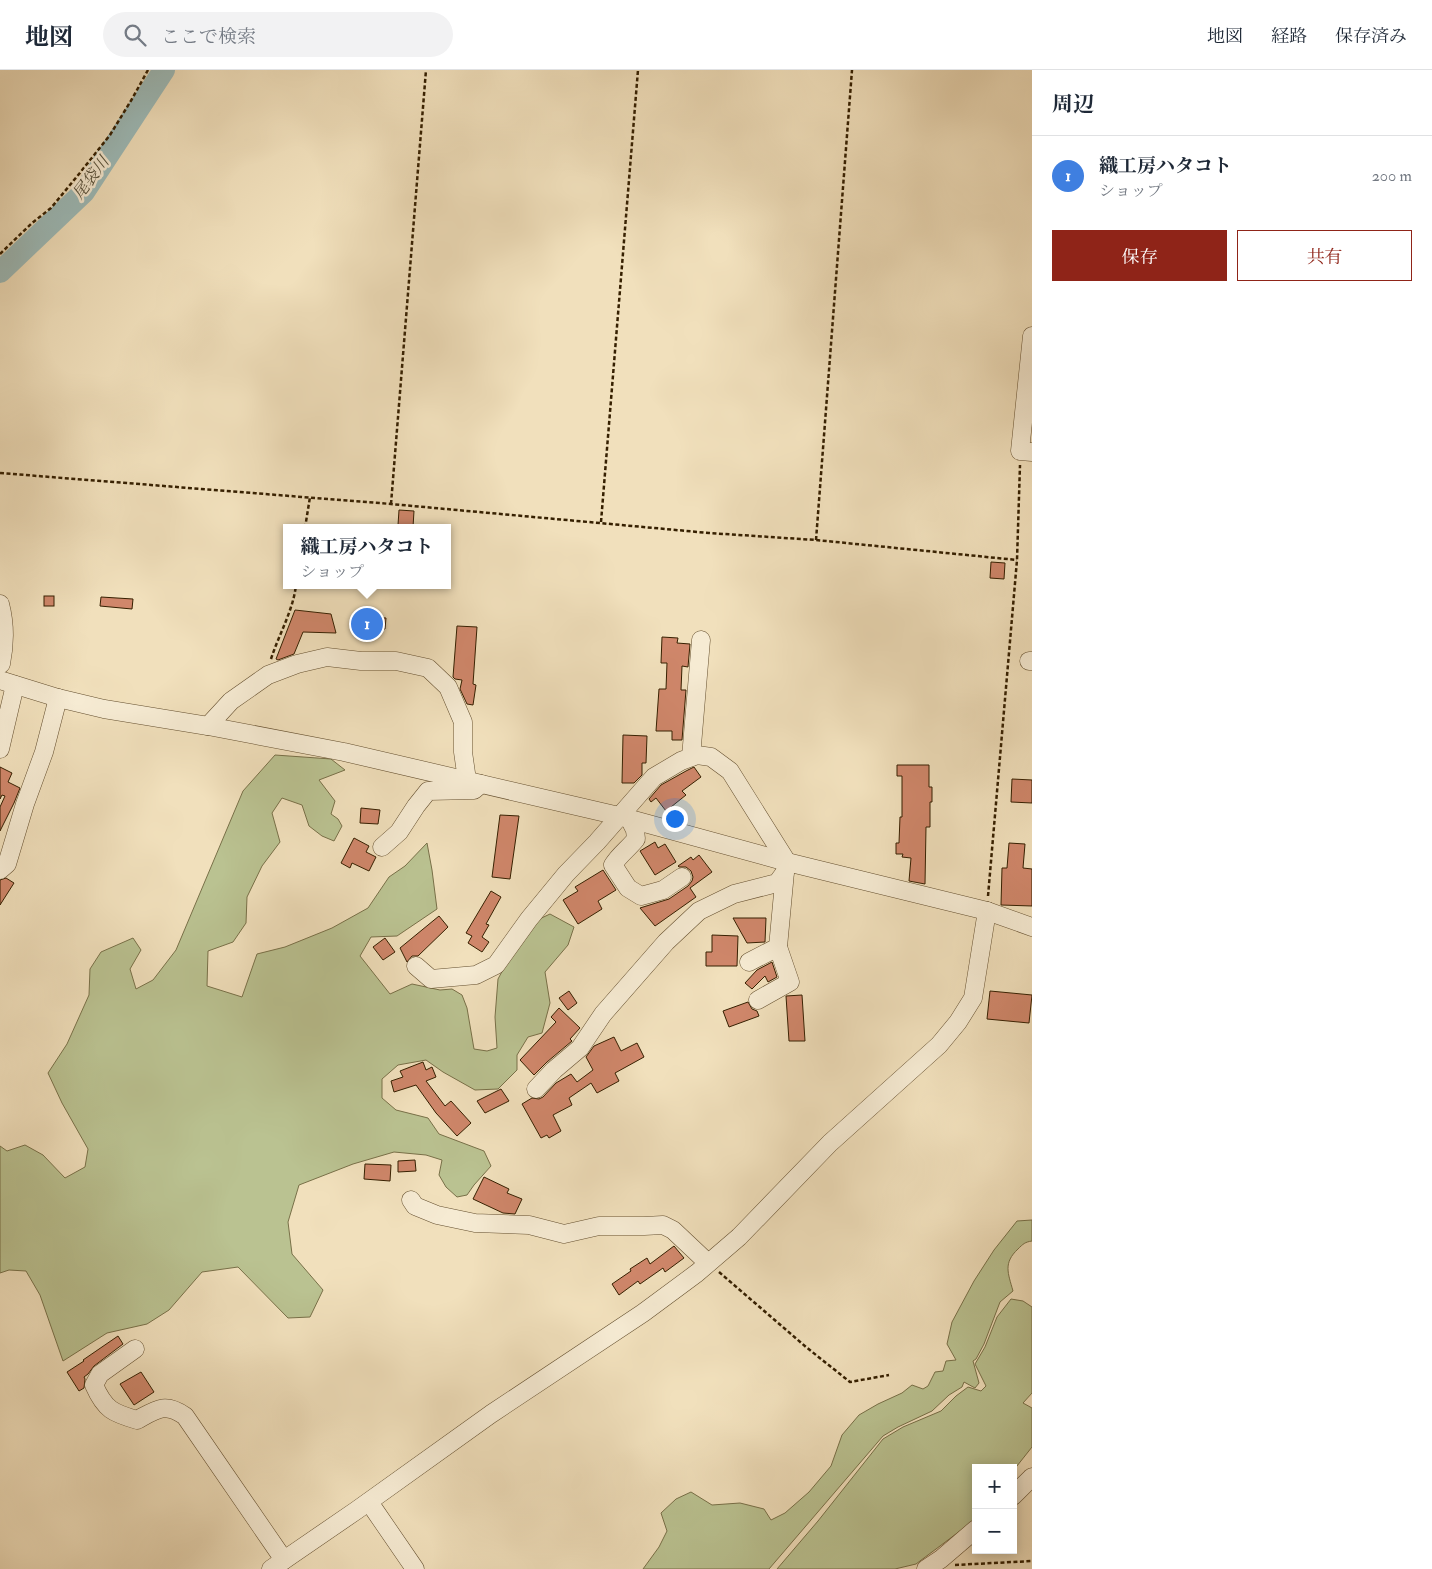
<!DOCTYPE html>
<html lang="ja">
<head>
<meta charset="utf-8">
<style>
	:root { --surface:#fff; --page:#f2f2f3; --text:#1f2937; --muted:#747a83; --line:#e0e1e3; --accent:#8f2418 }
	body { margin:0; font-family:"IM FELL Double Pica","Noto Serif JP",serif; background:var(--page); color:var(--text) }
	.controls { position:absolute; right:15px; bottom:15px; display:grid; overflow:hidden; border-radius:0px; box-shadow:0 2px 12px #0003 }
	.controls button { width:45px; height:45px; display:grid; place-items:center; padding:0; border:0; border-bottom:1px solid var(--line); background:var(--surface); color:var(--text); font:25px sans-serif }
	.you { position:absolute; left:674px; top:748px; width:18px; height:18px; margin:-12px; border:4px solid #fff; border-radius:50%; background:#1a73e8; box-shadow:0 0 0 8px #1a73e833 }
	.badge { display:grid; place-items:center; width:32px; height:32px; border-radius:50%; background:var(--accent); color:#fff; font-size:16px; font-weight:700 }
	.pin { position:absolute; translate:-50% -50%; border:2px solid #fff; box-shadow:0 1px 5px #0006 }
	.popup { position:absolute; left:283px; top:454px; width:168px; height:65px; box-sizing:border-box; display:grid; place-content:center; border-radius:0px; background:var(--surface); filter:drop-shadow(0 1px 4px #0005); font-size:16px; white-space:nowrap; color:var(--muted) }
	.popup b { font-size:19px; color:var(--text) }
	.popup::after { content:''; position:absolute; left:50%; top:100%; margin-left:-10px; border:10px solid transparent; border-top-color:var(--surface) }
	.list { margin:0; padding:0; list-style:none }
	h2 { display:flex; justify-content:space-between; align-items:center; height:65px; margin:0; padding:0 20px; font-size:21px }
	h2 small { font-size:16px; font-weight:400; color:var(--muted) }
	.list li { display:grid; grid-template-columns:32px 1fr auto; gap:15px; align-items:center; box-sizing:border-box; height:80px; padding:0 20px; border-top:1px solid var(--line) }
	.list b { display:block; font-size:19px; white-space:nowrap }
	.list p { margin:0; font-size:16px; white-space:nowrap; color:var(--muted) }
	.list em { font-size:16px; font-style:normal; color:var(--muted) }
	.actions { display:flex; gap:10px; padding:15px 20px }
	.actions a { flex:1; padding:11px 0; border:1px solid var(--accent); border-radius:0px; text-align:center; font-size:18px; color:var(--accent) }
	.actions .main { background:var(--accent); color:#fff }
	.icon { flex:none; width:28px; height:28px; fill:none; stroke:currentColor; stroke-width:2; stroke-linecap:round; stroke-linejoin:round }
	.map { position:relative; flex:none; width:1032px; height:1499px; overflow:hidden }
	header { display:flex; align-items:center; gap:30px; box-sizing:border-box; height:70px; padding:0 25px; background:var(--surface); border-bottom:1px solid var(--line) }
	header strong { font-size:24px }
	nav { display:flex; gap:28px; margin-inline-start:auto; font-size:18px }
	.search { width:350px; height:45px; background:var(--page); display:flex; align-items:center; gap:12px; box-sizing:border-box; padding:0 18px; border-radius:28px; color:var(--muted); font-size:19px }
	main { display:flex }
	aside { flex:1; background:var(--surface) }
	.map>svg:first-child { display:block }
</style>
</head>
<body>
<header>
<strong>地図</strong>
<div class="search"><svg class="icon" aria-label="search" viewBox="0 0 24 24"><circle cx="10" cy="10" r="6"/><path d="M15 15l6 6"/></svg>ここで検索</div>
<nav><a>地図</a><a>経路</a><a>保存済み</a></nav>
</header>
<main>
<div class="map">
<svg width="1032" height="1499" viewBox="0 0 1032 1499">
	<rect width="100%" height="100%" fill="#f1e0bc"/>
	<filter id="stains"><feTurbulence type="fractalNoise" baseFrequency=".004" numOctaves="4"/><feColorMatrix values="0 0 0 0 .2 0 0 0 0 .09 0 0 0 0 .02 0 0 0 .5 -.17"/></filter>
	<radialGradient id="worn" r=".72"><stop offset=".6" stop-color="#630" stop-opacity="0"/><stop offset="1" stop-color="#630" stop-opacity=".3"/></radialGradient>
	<g fill="#bac291" stroke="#787048">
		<polygon points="275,685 331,689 345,700 319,710 335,731 331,744 338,749 342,756 334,771 322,766 309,756 302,735 282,728 272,743 280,772 262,796 247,827 246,853 233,872 208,881 207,916 242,927 257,884 285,877 332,858 368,838 389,807 405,796 427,773 432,800 437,839 397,866 371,867 360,886 390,924 412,914 440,920 452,919 462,925 467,938 474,979 487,981 497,978 495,947 498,909 519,870 533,852 550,844 574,857 568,875 545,902 550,933 542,963 528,967 517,985 517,1000 498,1019 475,1020 443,1002 426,990 398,995 382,1009 382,1028 396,1040 428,1048 439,1064 484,1081 491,1096 474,1115 467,1125 457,1127 446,1117 439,1105 442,1090 426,1085 394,1082 353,1094 299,1115 288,1152 292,1184 323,1220 310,1247 288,1248 238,1197 202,1202 169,1240 147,1254 107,1263 63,1291 40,1225 26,1201 9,1200 0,1203 0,1076 7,1081 25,1075 43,1085 65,1108 85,1097 88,1079 62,1033 48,1003 67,974 89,925 90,899 101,882 133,868 141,880 130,899 136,919 153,910 176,880 243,721"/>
		<path d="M 1032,1150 L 1032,1171 C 1025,1172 1023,1174 1018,1179 C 1003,1193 1008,1203 1013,1221 L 1000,1232 L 984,1274 L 976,1289 L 973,1291 L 979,1313 L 975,1318 L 964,1312 L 962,1317 L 949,1325 L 932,1341 L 898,1357 L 883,1366 L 769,1499 L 643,1499 L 659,1477 L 667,1461 L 661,1443 L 676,1429 L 691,1422 L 712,1435 L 740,1433 L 764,1439 L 771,1450 L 785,1443 L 809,1422 L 831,1396 L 842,1365 L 859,1345 L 878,1334 L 902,1323 L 912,1315 L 923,1319 L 928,1316 L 935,1302 L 943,1301 L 946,1291 L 956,1290 L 947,1274 L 952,1252 L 974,1211 L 994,1180 L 1017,1151 Z"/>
		<polygon points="1011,1229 1023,1231 1032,1237 1032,1323 1023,1333 1032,1338 1032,1377 1013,1401 1013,1398 976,1398 976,1449 916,1494 895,1499 777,1499 818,1451 883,1369 903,1357 941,1341 956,1326 968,1317 981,1321 986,1316 975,1294 985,1277 997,1247"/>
	</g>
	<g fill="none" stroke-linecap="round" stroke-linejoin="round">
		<polyline stroke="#9dbbb9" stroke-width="22" points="0,202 84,122 164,0"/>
	</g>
	<g fill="#d0876b" stroke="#351f00">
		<polygon points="399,440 414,441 413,457 398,455"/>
		<polygon points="991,492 1005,493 1004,509 990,508"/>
		<rect x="44" y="526" width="10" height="10"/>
		<polygon points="101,527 133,529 132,539 100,536"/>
		<polygon points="295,540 331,544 336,563 303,562 294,584 278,590 276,589"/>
		<polygon points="355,546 386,548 385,559 376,559 375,567 354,565"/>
		<polygon points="457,556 477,557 473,614 476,615 473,635 467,634 460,619 462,610 455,609 453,607"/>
		<polygon points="662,567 678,568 677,573 690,574 688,597 682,596 681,620 686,620 682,670 672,670 672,661 656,661 659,619 666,619 667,593 661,593"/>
		<polygon points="623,665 647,666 646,693 642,693 642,705 634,713 622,713"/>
		<polygon points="897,695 929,695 929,717 932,717 932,732 930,732 930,757 926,757 925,814 909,811 911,788 902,787 903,784 896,784 896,773 899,773 900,747 902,747 902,706 897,706"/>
		<polygon points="0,697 12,703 8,712 20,718 14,733 0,761 0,737 5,726 2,725 0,729"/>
		<polygon points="694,697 701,707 682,721 686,725 666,741 656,728 651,732 649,729 661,715 686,701"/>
		<polygon points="1012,709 1032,710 1032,733 1011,732"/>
		<polygon points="361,738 380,740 378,754 360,753"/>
		<polygon points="500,745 519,746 510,809 492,807"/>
		<polygon points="354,768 369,776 366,782 376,787 369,801 352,793 350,798 341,793"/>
		<polygon points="655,772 658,778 665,774 676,792 655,805 640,781"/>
		<polygon points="1009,773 1025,774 1023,798 1032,799 1032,836 1001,835 1002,798 1007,798"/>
		<polygon points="699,785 712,802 690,818 696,827 655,856 640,838 669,829 688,816 692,811 693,807 691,801 686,797 679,797 678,796 691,787 693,790"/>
		<polygon points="603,800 616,820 598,831 602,839 578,854 563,830 578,821 575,817"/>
		<polygon points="6,808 14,813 0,835 0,810"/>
		<polygon points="491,821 501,827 486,854 489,855 482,867 489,872 482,882 468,873 472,866 466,863"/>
		<polygon points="439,846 448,857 418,886 412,886 407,892 400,878"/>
		<polygon points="733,848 766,848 765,872 747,873"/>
		<polygon points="712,865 738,866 737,896 706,896 706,882 712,882"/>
		<polygon points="385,868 395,882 383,890 373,877"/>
		<polygon points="772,892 777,907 768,912 765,906 752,919 745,913 757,900"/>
		<polygon points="569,921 577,933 568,940 559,928"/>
		<polygon points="990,921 1032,925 1029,953 987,949"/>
		<polygon points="802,925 805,971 789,971 786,926"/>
		<polygon points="748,932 752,939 757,941 759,946 729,957 723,941"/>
		<polygon points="559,938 580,958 570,969 572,971 547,992 534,1005 520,990 556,952 551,947"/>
		<polygon points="614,967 621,981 637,973 644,987 615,1003 619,1011 597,1023 591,1013 569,1028 572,1035 553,1045 561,1061 549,1068 547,1065 541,1068 522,1034 532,1028 539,1029 543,1027 556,1013 571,1004 577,1012 593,1000 586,987 594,976"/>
		<polygon points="423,992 426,1000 432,997 436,1007 426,1011 445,1036 451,1031 471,1053 457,1066 436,1043 416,1015 394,1022 391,1011 403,1007 400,1001"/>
		<polygon points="501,1019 509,1031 485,1043 477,1031"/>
		<polygon points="415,1090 416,1101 398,1102 398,1091"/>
		<polygon points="365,1094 391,1095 390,1111 364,1109"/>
		<polygon points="484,1107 509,1119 507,1123 522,1129 515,1144 503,1143 473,1129"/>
		<polygon points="674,1176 684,1188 665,1202 663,1198 640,1214 638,1211 619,1225 612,1214 631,1201 630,1199 647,1188 650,1194"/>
		<polygon points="118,1266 123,1274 94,1296 88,1304 84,1307 85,1309 84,1318 79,1321 67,1302 84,1291 83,1290"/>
		<polygon points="141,1302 154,1322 134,1335 120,1314"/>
	</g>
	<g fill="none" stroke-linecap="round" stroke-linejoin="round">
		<g stroke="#644f2f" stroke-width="19">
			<g id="minor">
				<polyline points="1032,266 1020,381 1032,382"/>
				<path d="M 0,534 C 5,553 5,574 1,594"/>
				<polyline points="1029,591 1032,591"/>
				<polyline points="0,610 58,628 104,639 208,656 344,682 619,746 787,792 987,841 1032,857"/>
				<polyline points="208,656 231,631 268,605 297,594 327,587 361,591 396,591 428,598 448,617 463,652 463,682 467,710"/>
				<polyline points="0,679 15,615"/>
				<polyline points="691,687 701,570"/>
				<path d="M 630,750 L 635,760 L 636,769 C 629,778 619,785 613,795 L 628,818 L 641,826 L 663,820 L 682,807"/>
				<polyline points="382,777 399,762 416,736 428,721 474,720 481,714"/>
				<polyline points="0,800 7,794 25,734 44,682 58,628"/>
				<polyline points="416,896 431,909 476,905 496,895 529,849 566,804 597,772 654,707 681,691 697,685 711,687 730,701 787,792 785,802 778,877 749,892"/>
				<polyline points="758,930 790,912 778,877"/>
				<polyline points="536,1019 554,1000 580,978 603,944 666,872 699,841 734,824 777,813 785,802"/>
				<polyline points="411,1130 415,1136 437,1145 475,1153 529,1155 564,1164 599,1156 644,1156 663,1155 673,1160 708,1193"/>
				<path d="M 135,1279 L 100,1304 L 94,1315 C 105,1340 113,1343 137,1350 C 157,1339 165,1332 185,1346 L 284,1490"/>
				<polyline points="1013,1426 1032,1407"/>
				<polyline points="369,1432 415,1499"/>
				<polyline points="271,1499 357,1440 491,1344 643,1243 697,1203 739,1167 830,1073 939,975 958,952 973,928 987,841"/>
				<polyline points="926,1499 941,1489 976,1459"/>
			</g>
		</g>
		<g stroke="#351f00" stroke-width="2.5" stroke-dasharray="4 2.5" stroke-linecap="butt">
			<polyline points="0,184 32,153 51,138 79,104 110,65 132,29 148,0"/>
			<polyline points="0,403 391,434 709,463 816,470 1017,490"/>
			<polyline points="391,434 426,0"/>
			<polyline points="601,452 638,0"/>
			<polyline points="305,458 310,427"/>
			<polyline points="816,470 852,0"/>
			<path d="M 271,589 C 279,564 293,541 296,515"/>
			<polyline points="988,826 1017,490 1020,395"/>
			<polyline points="719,1202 806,1277 850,1312 889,1305"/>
			<polyline points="955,1495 1032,1491"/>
		</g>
		<use href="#minor" stroke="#f6ebd3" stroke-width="18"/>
	</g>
	<g text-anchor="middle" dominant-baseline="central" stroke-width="5" stroke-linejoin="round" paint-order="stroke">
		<g font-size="16" font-style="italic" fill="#544e38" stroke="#f6ebd3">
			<text transform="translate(91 108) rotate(-53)">尾袋川</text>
		</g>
	</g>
	<rect width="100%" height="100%" filter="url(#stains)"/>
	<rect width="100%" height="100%" fill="url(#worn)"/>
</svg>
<div class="controls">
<button>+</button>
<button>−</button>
</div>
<div class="you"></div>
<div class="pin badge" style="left:367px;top:554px;background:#3f7fe0">1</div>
<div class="popup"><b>織工房ハタコト</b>ショップ</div>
</div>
<aside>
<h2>周辺<small></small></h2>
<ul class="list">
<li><span class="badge" style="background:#3f7fe0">1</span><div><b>織工房ハタコト</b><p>ショップ</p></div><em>200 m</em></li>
</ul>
<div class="actions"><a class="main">保存</a><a>共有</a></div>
</aside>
</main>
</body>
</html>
